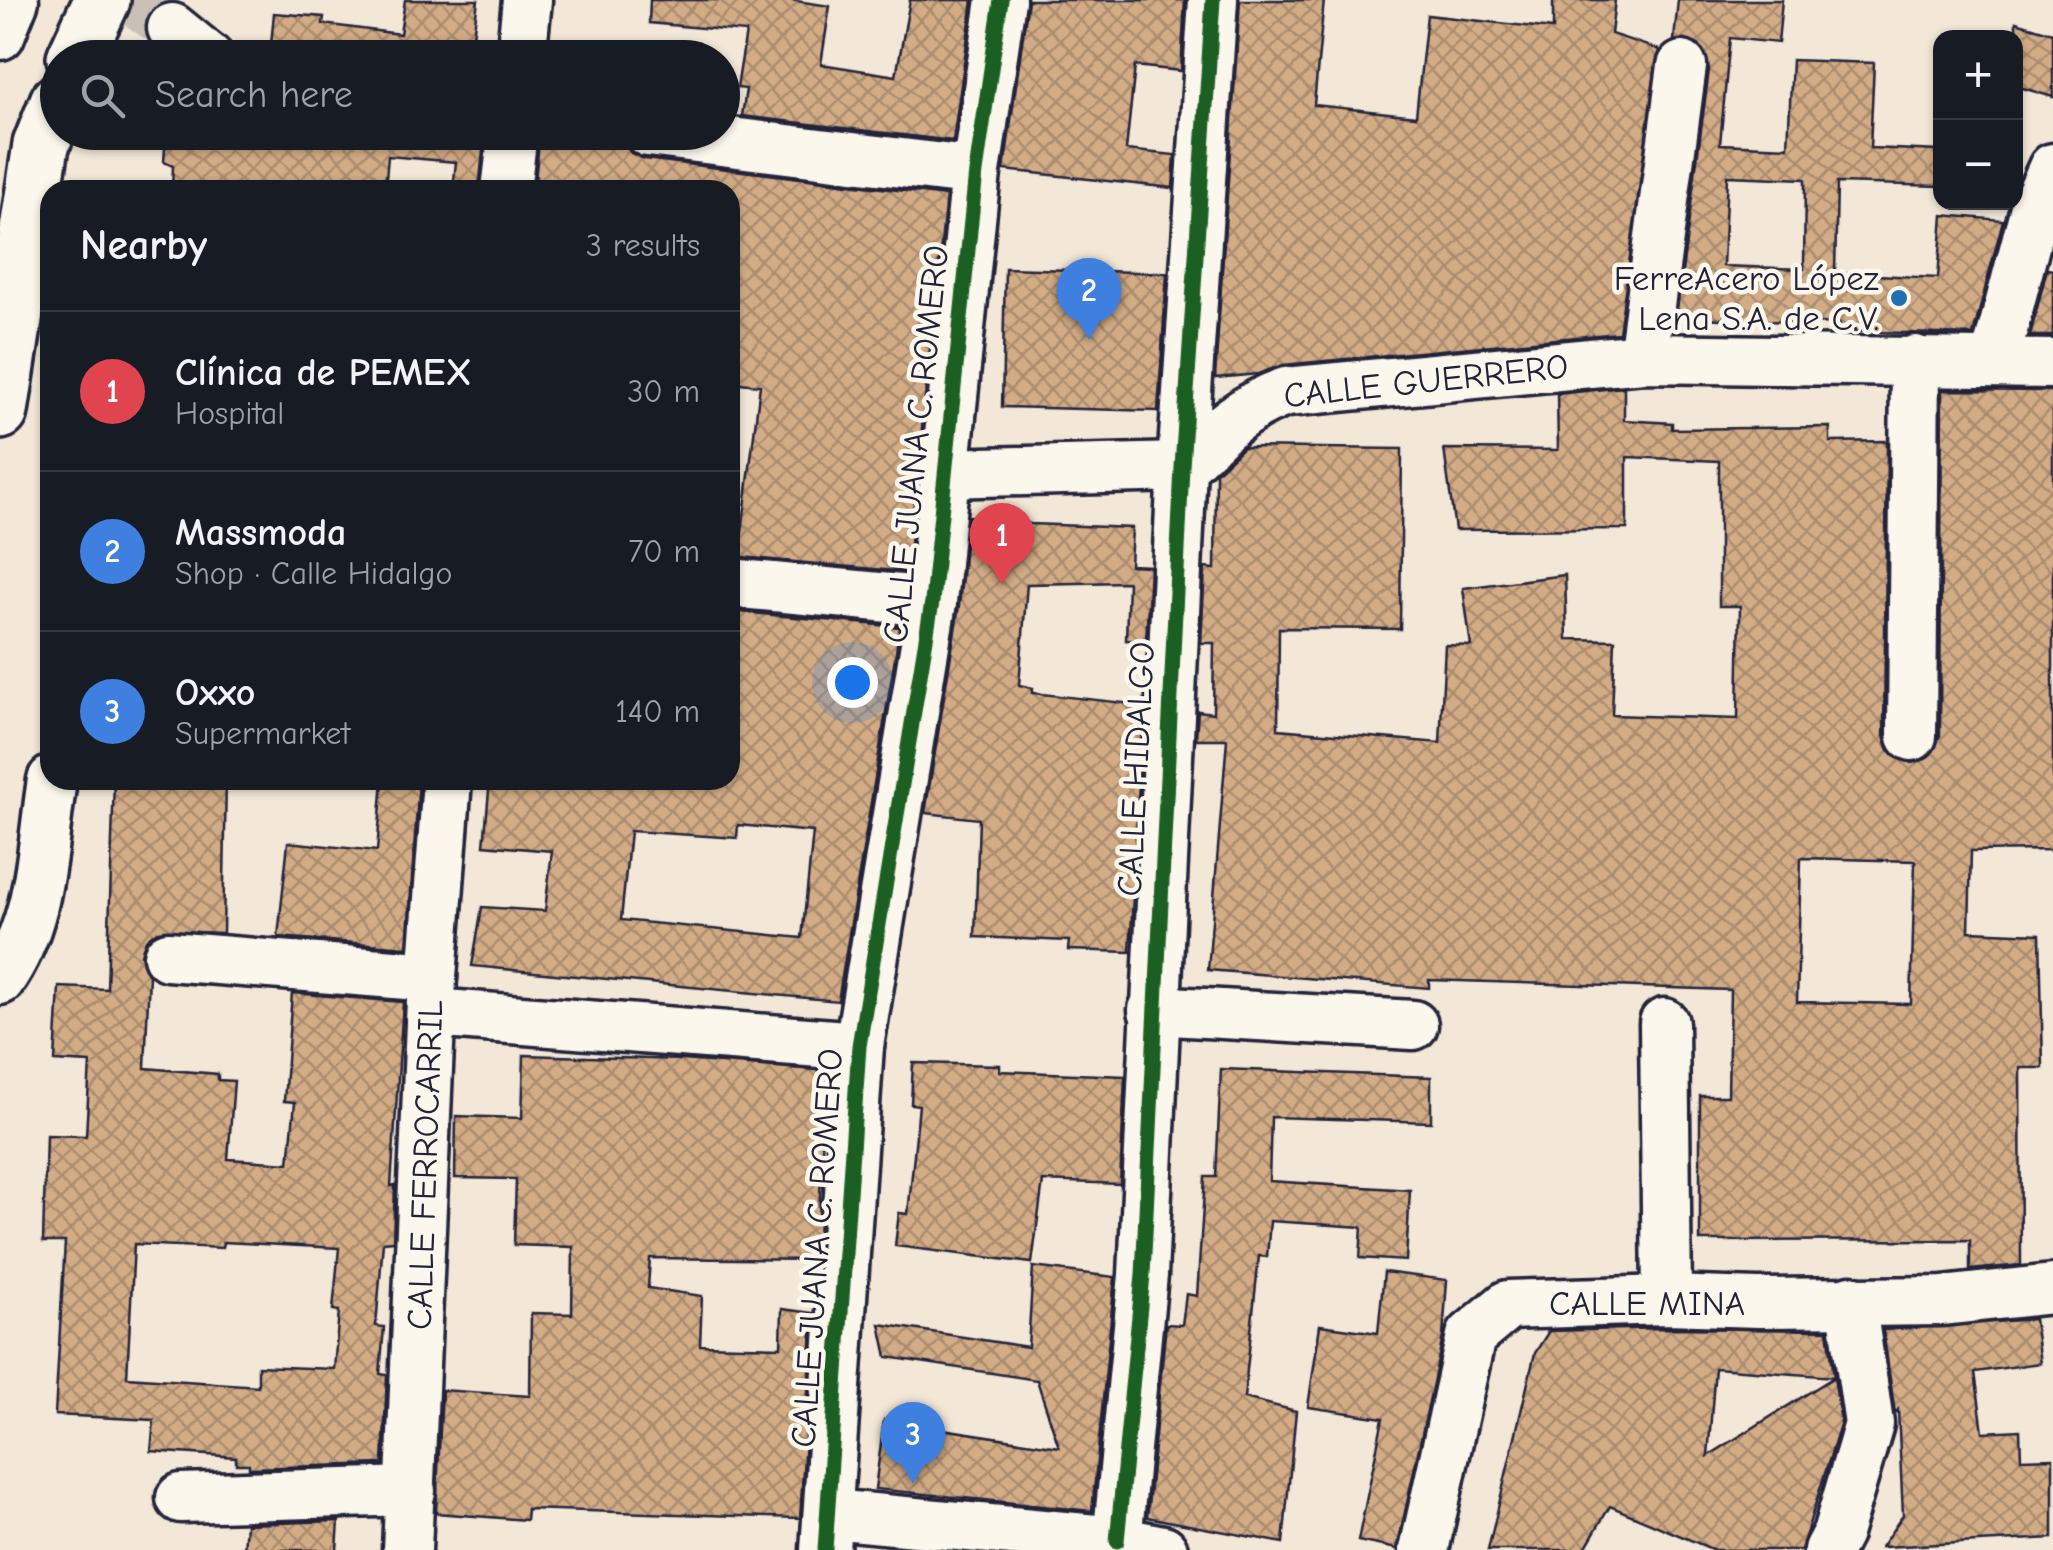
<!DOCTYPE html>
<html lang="en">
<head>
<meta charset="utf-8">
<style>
	:root { --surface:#171b24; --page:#20242c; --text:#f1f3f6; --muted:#9ea1a6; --line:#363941; --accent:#d93025 }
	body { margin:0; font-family:"Comic Neue",sans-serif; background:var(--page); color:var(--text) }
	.controls { position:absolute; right:30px; top:30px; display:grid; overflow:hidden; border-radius:20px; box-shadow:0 2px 8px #0004 }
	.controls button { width:90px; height:90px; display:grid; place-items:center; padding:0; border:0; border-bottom:2px solid var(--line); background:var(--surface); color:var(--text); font:50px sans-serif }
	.you { position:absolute; left:852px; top:682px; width:35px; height:35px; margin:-25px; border:8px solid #fff; border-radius:50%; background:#1a73e8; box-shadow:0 0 0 15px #1a73e833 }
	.badge { display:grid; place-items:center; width:65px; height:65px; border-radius:50%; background:var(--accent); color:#fff; font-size:32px; font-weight:700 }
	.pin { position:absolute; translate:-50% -82px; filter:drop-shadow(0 2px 5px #0008) }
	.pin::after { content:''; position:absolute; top:52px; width:35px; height:30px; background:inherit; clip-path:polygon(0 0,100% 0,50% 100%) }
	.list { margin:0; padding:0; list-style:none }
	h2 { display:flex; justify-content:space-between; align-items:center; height:130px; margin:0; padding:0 40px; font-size:42px }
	h2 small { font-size:32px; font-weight:400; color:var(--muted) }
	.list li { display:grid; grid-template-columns:65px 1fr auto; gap:30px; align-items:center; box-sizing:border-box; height:160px; padding:0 40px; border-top:2px solid var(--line) }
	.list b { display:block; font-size:38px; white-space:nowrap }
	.list p { margin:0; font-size:32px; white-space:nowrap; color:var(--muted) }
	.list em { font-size:32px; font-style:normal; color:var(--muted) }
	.icon { flex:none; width:55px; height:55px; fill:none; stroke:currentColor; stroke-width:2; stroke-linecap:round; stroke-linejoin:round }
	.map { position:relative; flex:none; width:2053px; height:1550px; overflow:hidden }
	.search { position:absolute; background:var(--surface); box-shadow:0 2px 8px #0004; left:40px; top:40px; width:700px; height:110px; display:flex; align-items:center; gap:25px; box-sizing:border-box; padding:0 35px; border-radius:55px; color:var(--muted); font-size:38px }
	.panel { position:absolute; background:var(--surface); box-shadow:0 2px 8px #0004; left:40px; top:180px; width:700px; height:610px; border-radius:30px }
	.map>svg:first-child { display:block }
</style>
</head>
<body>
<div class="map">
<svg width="2053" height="1550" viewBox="0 0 2053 1550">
	<defs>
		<pattern id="building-cross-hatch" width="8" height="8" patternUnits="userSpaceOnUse" patternTransform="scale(2.5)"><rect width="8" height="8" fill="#d3ac85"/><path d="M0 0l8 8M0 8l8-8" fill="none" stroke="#ab8c6e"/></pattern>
	</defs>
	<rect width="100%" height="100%" fill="#f3e8d7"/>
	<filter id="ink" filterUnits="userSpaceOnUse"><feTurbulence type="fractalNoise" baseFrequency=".01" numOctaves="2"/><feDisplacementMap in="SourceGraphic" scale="20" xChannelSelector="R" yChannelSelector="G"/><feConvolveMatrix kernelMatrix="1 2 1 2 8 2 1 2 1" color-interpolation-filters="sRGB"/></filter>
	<g filter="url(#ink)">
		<g fill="url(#building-cross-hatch)" stroke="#22223b" stroke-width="2.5" fill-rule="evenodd">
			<polygon points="405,0 478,0 470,58 270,55 274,13 324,17 323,24 400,34"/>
			<polygon points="650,0 790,0 830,6 821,64 896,76 910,0 973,0 953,141 742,116 746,89 737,88 746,32 649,23"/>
			<polygon points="1028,0 1185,0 1181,71 1135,66 1126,150 1175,155 1173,188 1004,170"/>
			<polygon points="1240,0 1324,0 1314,105 1416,116 1427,15 1553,29 1553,0 1615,0 1611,34 1660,50 1619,333 1283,365 1258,374 1215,378"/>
			<path d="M 1678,0 L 1782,0 L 1778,43 L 1730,38 L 1720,144 L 1788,147 L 1792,60 L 1874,63 L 1870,148 L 1940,151 L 1940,186 L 1837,183 L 1835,273 L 1938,278 L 1943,215 L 2003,220 L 1973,335 L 1839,331 L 1840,324 L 1676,317 L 1709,70 L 1699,45 L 1674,40 ZM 1727,176 L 1805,179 L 1804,269 L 1723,266 Z"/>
			<polygon points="2016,22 2053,33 2053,97 2016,86"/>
			<polygon points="166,132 485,132 479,190 453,190 456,162 388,156 385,190 172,190 173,166 164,162"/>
			<polygon points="540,133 622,140 631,153 645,159 946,196 907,572 730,556 730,531 742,532 760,385 730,382 730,190 534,190"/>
			<polygon points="1005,268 1167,273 1158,411 1002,407"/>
			<polygon points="2047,269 2053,270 2053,336 2030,336"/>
			<path d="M 1624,387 L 1624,420 L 1672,423 L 1672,429 L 1830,427 L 1830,442 L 1887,441 L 1884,736 L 1889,750 L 1911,763 L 1926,759 L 1940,736 L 1942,390 L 2053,391 L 2053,850 L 1971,851 L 1969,931 L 2040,934 L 2043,1068 L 2020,1068 L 2021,1265 L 1970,1270 L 1970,1240 L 1700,1241 L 1700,1096 L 1728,1096 L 1730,990 L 1429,980 L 1429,988 L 1208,970 L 1227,739 L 1196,739 L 1198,711 L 1213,713 L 1214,643 L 1201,643 L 1205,568 L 1215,569 L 1216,472 L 1243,447 L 1402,449 L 1400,629 L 1279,628 L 1278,729 L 1440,743 L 1445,645 L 1471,646 L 1463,588 L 1565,575 L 1567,639 L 1615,640 L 1612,715 L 1738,719 L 1740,606 L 1719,606 L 1719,461 L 1627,457 L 1627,529 L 1455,530 L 1444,449 L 1558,450 L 1557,394 ZM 1801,858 L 1915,861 L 1911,1004 L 1797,1002 Z"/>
			<polygon points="968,516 1031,524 1132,528 1130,565 1150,566 1146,641 1126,640 1128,582 1027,584 1019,685 1033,688 1032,693 1143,705 1130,952 1068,950 1069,941 975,937 979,819 925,813 959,606"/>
			<path d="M 730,611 L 900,627 L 838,1001 L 472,966 L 482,907 L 545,911 L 552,851 L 484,845 L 490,780 L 730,780 ZM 738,825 L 813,832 L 802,938 L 621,920 L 630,831 L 737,838 Z"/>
			<path d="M 114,780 L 226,780 L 223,933 L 157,931 L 146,940 L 141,955 L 149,975 L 145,1068 L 218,1074 L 218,1080 L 234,1081 L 228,1159 L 289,1163 L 295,1102 L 284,1101 L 292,993 L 403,1002 L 391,1186 L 395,1185 L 393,1241 L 383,1242 L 376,1326 L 384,1327 L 380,1374 L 387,1375 L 383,1464 L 249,1468 L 249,1464 L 236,1464 L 236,1457 L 151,1451 L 154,1420 L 55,1415 L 65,1242 L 43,1242 L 46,1135 L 86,1136 L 90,1063 L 55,1061 L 59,987 L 107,989 ZM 223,1242 L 339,1248 L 333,1310 L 339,1311 L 334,1369 L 258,1366 L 258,1386 L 127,1377 L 134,1244 L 222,1248 Z"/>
			<polygon points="383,780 419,780 407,947 278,937 288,842 377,851"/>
			<polygon points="524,1055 682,1060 830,1071 824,1108 817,1260 650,1258 648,1288 702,1296 700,1345 781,1347 782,1309 813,1313 800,1518 527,1509 526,1520 436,1513 442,1390 530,1396 531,1313 572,1314 573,1247 514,1245 516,1179 455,1178 456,1116 522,1118"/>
			<polygon points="913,1063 1000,1065 1000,1071 1125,1076 1120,1184 1043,1181 1032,1263 895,1246 899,1213 908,1214 919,1105 911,1104"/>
			<polygon points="1221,1069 1431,1077 1431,1122 1271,1117 1269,1181 1410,1190 1406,1261 1360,1258 1362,1227 1270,1221 1267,1257 1259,1256 1244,1398 1296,1411 1283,1543 1147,1517 1166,1324 1182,1325 1186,1294 1197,1296 1205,1177 1216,1177"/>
			<polygon points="1033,1267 1115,1277 1092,1511 875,1489 884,1420 1059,1447 1037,1380 887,1357 880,1324 1028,1347"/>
			<polygon points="1384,1272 1447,1280 1443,1337 1397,1549 1358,1541 1383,1418 1308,1407 1320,1325 1378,1333"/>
			<polygon points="2034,1319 2040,1363 1975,1372 1983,1432 2020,1430 2021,1459 2053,1458 2053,1538 1881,1547 1903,1515 1898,1410 1895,1414 1883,1330"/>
			<polygon points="1667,1328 1828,1330 1834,1377 1715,1368 1708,1456 1834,1377 1841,1422 1801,1550 1714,1550 1610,1506 1584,1550 1488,1550 1535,1353 1549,1331"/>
			<polygon points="339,1521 337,1550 244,1550 246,1524"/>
		</g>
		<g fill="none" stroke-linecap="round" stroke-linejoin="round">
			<polyline stroke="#c9c0b8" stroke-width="48" stroke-dasharray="48 24" stroke-linecap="butt" points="130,0 172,28"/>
			<g stroke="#22223b" stroke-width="55">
				<g id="street">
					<polyline points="172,28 209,58"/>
					<polyline points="0,35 14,0"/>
					<polyline points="521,58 527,0"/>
					<polyline points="648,132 976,172"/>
					<polyline points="506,190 513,132"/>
					<polyline points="1643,358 1682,66"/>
					<polyline points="1994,363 2035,208 2053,168"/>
					<path d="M 944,473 L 1182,467 C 1215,435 1241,407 1286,392 L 1643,358 L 2053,364"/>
					<polyline points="730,583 932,602"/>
					<polyline points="1912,736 1915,360"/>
					<polyline points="168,956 432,977"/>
					<path d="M 0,980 C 42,921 41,849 52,780"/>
					<polyline points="1153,1010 1413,1025"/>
					<polyline points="432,1013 859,1046"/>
					<polyline points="1664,1023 1667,1300"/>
					<polyline points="181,1498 411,1491"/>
					<polyline points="830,1514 1117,1541 1163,1550"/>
					<polyline points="1117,1541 1143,1275 1182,467 1213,0"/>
					<polyline points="407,1550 432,977 447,780"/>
					<polyline points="825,1550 859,1046 932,602 976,172 1001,0"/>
					<polyline points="1424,1550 1471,1336 1508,1305 1667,1300 1758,1303 1942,1301 2053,1289"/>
					<polyline points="1828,1550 1837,1533 1869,1424 1851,1300"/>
				</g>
			</g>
			<g stroke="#22223b" stroke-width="62">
				<g id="primary">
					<polyline points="75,58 102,0"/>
					<polyline points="0,411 41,145 58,102"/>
				</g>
			</g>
			<use href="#street" stroke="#fbf7ec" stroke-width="48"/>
			<use href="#primary" stroke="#fbf7ec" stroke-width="55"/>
			<g stroke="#fbf7ec" stroke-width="21">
				<g id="cycleway">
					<polyline points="1117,1541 1143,1275 1182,467 1213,0"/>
					<polyline points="825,1550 859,1046 932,602 976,172 1001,0"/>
				</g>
			</g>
			<use href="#cycleway" stroke="#1b5e20" stroke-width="15"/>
		</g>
	</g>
	<circle fill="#1f6fb2" stroke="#fbf7ec" stroke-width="4" cx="1899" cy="298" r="10"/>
	<g text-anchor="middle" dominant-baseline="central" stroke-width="9" stroke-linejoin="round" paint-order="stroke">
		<g font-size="35" fill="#22223b" stroke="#fbf7ec" text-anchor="end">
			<text x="1879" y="278">FerreAcero López<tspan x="1879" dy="40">Lena S.A. de C.V.</tspan></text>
		</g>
		<g font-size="35" fill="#22223b" stroke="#fbf7ec">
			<text transform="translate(1426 381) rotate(-6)">CALLE GUERRERO</text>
			<text transform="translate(916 444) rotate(-84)">CALLE JUANA C. ROMERO</text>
			<text transform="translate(1136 769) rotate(-87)">CALLE HIDALGO</text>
			<text transform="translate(425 1165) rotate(-88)">CALLE FERROCARRIL</text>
			<text transform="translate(817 1248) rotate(-86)">CALLE JUANA C. ROMERO</text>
			<text x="1647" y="1303">CALLE MINA</text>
		</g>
	</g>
</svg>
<div class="controls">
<button>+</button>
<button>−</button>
</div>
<div class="you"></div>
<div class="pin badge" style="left:1002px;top:585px;background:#e0444e">1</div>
<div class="pin badge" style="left:1089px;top:340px;background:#3f7fe0">2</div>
<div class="pin badge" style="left:913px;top:1484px;background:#3f7fe0">3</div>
<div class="search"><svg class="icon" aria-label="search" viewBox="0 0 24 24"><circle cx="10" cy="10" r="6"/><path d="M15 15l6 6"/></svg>Search here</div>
<section class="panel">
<h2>Nearby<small>3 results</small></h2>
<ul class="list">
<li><span class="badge" style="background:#e0444e">1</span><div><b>Clínica de PEMEX</b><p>Hospital</p></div><em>30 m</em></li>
<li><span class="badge" style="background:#3f7fe0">2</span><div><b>Massmoda</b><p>Shop · Calle Hidalgo</p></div><em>70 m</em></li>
<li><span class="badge" style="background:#3f7fe0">3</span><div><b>Oxxo</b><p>Supermarket</p></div><em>140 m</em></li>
</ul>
</section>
</div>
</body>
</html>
